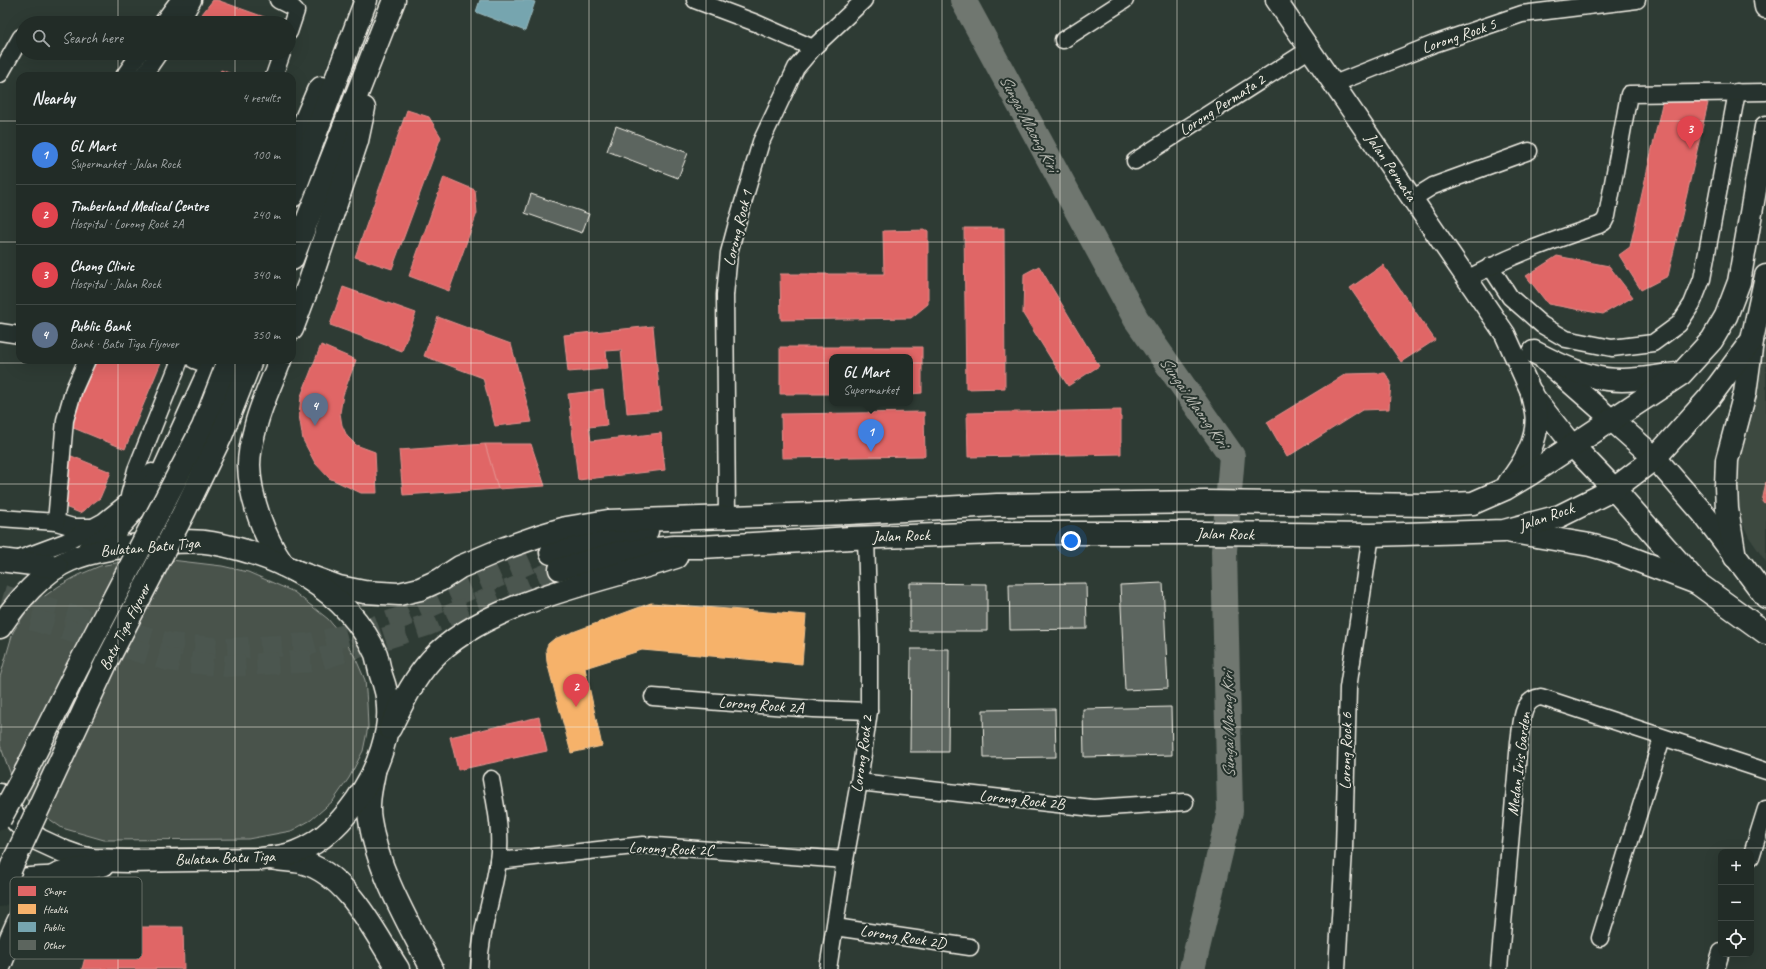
<!DOCTYPE html>
<html lang="en">
<head>
<meta charset="utf-8">
<style>
	:root { --surface:#222c27; --page:#2e3833; --text:#f1f3f6; --muted:#a2a7a7; --line:#3f4844; --accent:#d93025 }
	body { margin:0; font-family:Caveat,sans-serif; background:var(--page); color:var(--text) }
	.controls { position:absolute; right:12px; bottom:12px; display:grid; overflow:hidden; border-radius:8px; box-shadow:0 4px 16px #0002 }
	.controls button { width:36px; height:36px; display:grid; place-items:center; padding:0; border:0; border-bottom:1px solid var(--line); background:var(--surface); color:var(--text); font:20px sans-serif }
	.you { position:absolute; left:1071px; top:541px; width:14px; height:14px; margin:-10px; border:3px solid #fff; border-radius:50%; background:#1a73e8; box-shadow:0 0 0 6px #1a73e833 }
	.badge { display:grid; place-items:center; width:26px; height:26px; border-radius:50%; background:var(--accent); color:#fff; font-size:13px; font-weight:700 }
	.pin { position:absolute; translate:-50% -33px; filter:drop-shadow(0 1px 2px #0008) }
	.pin::after { content:''; position:absolute; top:21px; width:14px; height:12px; background:inherit; clip-path:polygon(0 0,100% 0,50% 100%) }
	.popup { position:absolute; left:829px; top:354px; width:84px; height:52px; box-sizing:border-box; display:grid; place-content:center; border-radius:8px; background:var(--surface); filter:drop-shadow(0 1px 3px #0005); font-size:13px; white-space:nowrap; color:var(--muted) }
	.popup b { font-size:15px; color:var(--text) }
	.popup::after { content:''; position:absolute; left:50%; top:100%; margin-left:-8px; border:8px solid transparent; border-top-color:var(--surface) }
	.list { margin:0; padding:0; list-style:none }
	h2 { display:flex; justify-content:space-between; align-items:center; height:52px; margin:0; padding:0 16px; font-size:17px }
	h2 small { font-size:13px; font-weight:400; color:var(--muted) }
	.list li { display:grid; grid-template-columns:26px 1fr auto; gap:12px; align-items:center; box-sizing:border-box; height:60px; padding:0 16px; border-top:1px solid var(--line) }
	.list b { display:block; font-size:15px; white-space:nowrap }
	.list p { margin:0; font-size:13px; white-space:nowrap; color:var(--muted) }
	.list em { font-size:13px; font-style:normal; color:var(--muted) }
	.icon { flex:none; width:22px; height:22px; fill:none; stroke:currentColor; stroke-width:2; stroke-linecap:round; stroke-linejoin:round }
	.map { position:relative; flex:none; width:1766px; height:969px; overflow:hidden }
	.search { position:absolute; background:var(--surface); box-shadow:0 4px 16px #0002; left:16px; top:16px; width:280px; height:44px; display:flex; align-items:center; gap:10px; box-sizing:border-box; padding:0 14px; border-radius:22px; color:var(--muted); font-size:15px }
	.panel { position:absolute; background:var(--surface); box-shadow:0 4px 16px #0002; left:16px; top:72px; width:280px; height:292px; border-radius:12px }
	.map>svg:first-child { display:block }
</style>
</head>
<body>
<div class="map">
<svg width="1766" height="969" viewBox="0 0 1766 969">
	<rect width="100%" height="100%" fill="#2e3b34"/>
	<filter id="ink" filterUnits="userSpaceOnUse"><feTurbulence type="fractalNoise" baseFrequency=".025" numOctaves="2"/><feDisplacementMap in="SourceGraphic" scale="8" xChannelSelector="R" yChannelSelector="G"/><feConvolveMatrix kernelMatrix="1 2 1 2 8 2 1 2 1" color-interpolation-filters="sRGB"/></filter>
	<g filter="url(#ink)">
		<polygon fill="#3c4841" points="1766,303 1766,562 1749,537 1738,514 1733,460"/>
		<polygon fill="#48524c" stroke="#9ea29a" points="154,558 222,566 248,572 294,592 328,619 342,636 355,657 365,680 367,704 368,727 363,751 349,778 333,801 311,820 291,831 248,839 104,840 62,828 31,806 11,775 0,745 0,677 13,632 29,607 59,586 79,575 100,566 121,562"/>
		<g fill="#e06666" stroke="#e6908d">
			<polygon points="213,0 217,0 281,23 195,23"/>
			<polygon points="245,53 270,53 267,61"/>
			<polygon points="221,70 237,76 218,76"/>
			<polygon points="1664,95 1708,103 1668,276 1641,290 1619,255 1630,247"/>
			<polygon points="407,110 429,117 441,137 392,269 355,257"/>
			<polygon points="444,177 475,190 477,213 449,291 409,276"/>
			<polygon points="964,228 1004,228 1005,388 966,389"/>
			<polygon points="928,230 928,304 911,318 781,320 780,274 884,274 883,231"/>
			<polygon points="1557,256 1609,266 1633,297 1603,314 1548,304 1526,276"/>
			<polygon points="1383,265 1435,340 1401,362 1350,288"/>
			<polygon points="1039,266 1099,366 1068,386 1023,314 1024,274"/>
			<polygon points="343,287 416,313 402,351 330,325"/>
			<polygon points="438,317 511,344 532,422 495,426 483,378 424,356"/>
			<polygon points="653,326 661,410 627,413 621,350 606,351 608,369 568,372 564,335"/>
			<polygon points="321,345 356,360 343,395 340,413 342,425 347,436 356,445 375,452 377,493 361,493 329,478 315,463 303,440 299,415 301,396"/>
			<polygon points="780,347 922,347 922,393 910,394 910,357 832,357 832,394 780,394"/>
			<polygon points="94,360 162,360 125,449 66,425"/>
			<polygon points="1385,373 1391,382 1389,409 1362,410 1287,457 1267,422 1346,374"/>
			<polygon points="603,390 607,425 589,427 591,441 661,433 665,470 578,480 568,394"/>
			<polygon points="1121,410 1121,454 968,457 967,413"/>
			<polygon points="924,412 925,456 782,458 781,414"/>
			<polygon points="485,444 531,444 545,486 498,489"/>
			<polygon points="485,444 498,489 403,495 399,450"/>
			<polygon points="69,455 111,472 100,498 80,513 65,507"/>
			<polygon points="1766,482 1766,503 1762,502"/>
			<polygon points="539,717 547,751 458,770 450,737"/>
			<polygon points="93,927 183,927 184,969 82,969"/>
		</g>
		<polygon fill="#f6b26b" stroke="#f5c590" points="651,603 806,615 802,664 642,650 585,668 602,746 571,753 547,662 546,649 548,644 554,639"/>
		<polygon fill="#76a5af" stroke="#9cbcc0" points="480,0 529,0 535,2 525,31 476,12"/>
		<g fill="none" stroke-linecap="round" stroke-linejoin="round">
			<polyline stroke="#6f7770" stroke-width="26" points="963,0 1136,319 1232,456 1224,551 1230,811 1192,969"/>
		</g>
		<g fill="#5c655e" stroke="#f4f1e8">
			<polygon points="616,126 688,153 678,178 607,151"/>
			<polygon points="531,194 589,214 582,233 525,213"/>
			<polygon points="910,583 987,584 987,631 910,631"/>
			<polygon points="1086,583 1087,629 1010,630 1009,584"/>
			<polygon points="1163,583 1168,688 1125,690 1120,585"/>
			<polygon points="911,649 949,649 948,752 910,752"/>
			<polygon points="1171,707 1172,755 1084,757 1083,709"/>
			<polygon points="1055,709 1056,757 984,758 983,710"/>
		</g>
		<g fill="none" stroke-linecap="round" stroke-linejoin="round">
			<g stroke="#4c564f" stroke-width="22" stroke-dasharray="22 11" stroke-linecap="butt">
				<polyline points="3,596 170,644 226,649 310,644 363,631 417,612 551,553"/>
				<polyline points="0,610 168,660 226,666 314,661 427,625 560,569"/>
			</g>
			<g stroke="#f4f1e8" stroke-width="19">
				<g id="minor">
					<polyline points="278,0 292,7 296,11 289,32"/>
					<polyline points="695,0 756,23 813,48"/>
					<polyline points="162,23 179,0"/>
					<polyline points="180,23 193,0"/>
					<polyline points="1063,40 1125,0"/>
					<polyline points="0,74 21,37"/>
					<polyline points="124,76 140,53"/>
					<polyline points="143,76 159,53"/>
					<polyline points="274,76 282,53"/>
					<polyline points="1334,84 1434,44 1522,14 1637,0"/>
					<polyline points="1135,161 1310,49"/>
					<polyline points="1412,199 1433,186 1529,151"/>
					<polyline points="1490,266 1510,297 1542,325 1566,339 1612,348 1653,343 1679,324 1692,304 1702,279 1737,92"/>
					<path d="M 1467,279 C 1509,256 1554,240 1599,225 L 1604,222 L 1607,216 L 1629,94 L 1766,92"/>
					<polyline points="0,332 20,335"/>
					<polyline points="194,360 211,366"/>
					<polyline points="129,496 136,470 180,360"/>
					<polyline points="727,517 725,295 729,253 737,223 761,142 796,68 813,48 864,0"/>
					<polyline points="0,518 56,522 73,527 90,527"/>
					<polyline points="56,522 65,420 74,389 87,360"/>
					<polyline points="14,561 65,542 104,521 124,505 152,472"/>
					<polyline points="653,697 813,709 869,711"/>
					<polyline points="859,782 1093,808 1185,802"/>
					<polyline points="1751,857 1766,809"/>
					<polyline points="498,861 643,845 845,860"/>
					<path d="M 0,881 C 19,877 37,874 57,875"/>
					<polyline points="835,927 970,947"/>
					<polyline points="1600,938 1662,738"/>
					<path d="M 479,969 C 480,929 493,899 498,861 C 502,834 496,806 491,779"/>
					<polyline points="828,969 845,860 859,782 869,711 869,637 866,538"/>
					<polyline points="1337,969 1344,850 1348,688 1371,535"/>
					<path d="M 1499,969 L 1519,742 C 1522,725 1520,699 1541,697 L 1766,771"/>
					<polyline points="1716,969 1721,952"/>
				</g>
			</g>
			<g stroke="#f4f1e8" stroke-width="23">
				<g id="tertiary">
					<polyline points="1276,0 1505,334 1532,394 1573,446"/>
					<polyline points="1545,361 1611,419"/>
				</g>
			</g>
			<g stroke="#f4f1e8" stroke-width="25">
				<g id="secondary">
					<polyline points="1611,419 1655,458 1702,512 1766,597"/>
					<polyline points="1573,446 1614,489 1697,583 1766,633"/>
					<path d="M 374,772 C 371,788 367,804 370,820 C 377,870 409,924 432,969"/>
					<path d="M 270,858 C 280,860 291,860 301,862 C 348,874 374,932 398,969"/>
				</g>
			</g>
			<g stroke="#f4f1e8" stroke-width="25">
				<g id="primary">
					<polyline points="1765,0 1766,7"/>
					<polyline points="292,152 318,91 321,88"/>
					<polyline points="292,196 366,0"/>
					<polyline points="292,259 394,0"/>
					<polyline points="292,329 309,284 357,141 364,108"/>
					<path d="M 1534,352 C 1553,362 1571,371 1591,376 C 1619,384 1648,378 1676,374"/>
					<path d="M 280,360 C 273,380 259,408 255,429 C 252,440 249,454 249,465 C 250,499 264,537 283,565"/>
					<path d="M 1509,483 C 1524,464 1540,438 1536,412 C 1535,406 1533,400 1532,394"/>
					<polyline points="1512,532 1590,545 1615,552 1697,583"/>
					<polyline points="89,549 112,534 144,498 164,470 214,360"/>
					<polyline points="551,553 586,542 647,531"/>
					<polyline points="1735,557 1727,509 1726,486 1727,460 1745,393 1752,341"/>
					<polyline points="560,569 616,553 674,547 702,547 851,538 996,533 1204,533 1371,535 1504,531 1560,516 1614,489 1655,458 1709,398 1752,340 1766,276"/>
					<polyline points="295,571 339,587 364,592 399,594 420,589 440,580 460,567 505,548 539,536 566,528 608,521 849,513 997,505 1206,502 1430,505 1473,503 1505,489 1530,474 1681,374 1712,340 1726,316 1739,282 1766,127"/>
					<path d="M 0,627 C 16,603 43,571 70,560 C 94,550 121,547 147,544 C 168,543 191,539 212,543 C 279,555 347,589 376,654 C 378,661 379,668 381,675 C 385,686 388,696 388,707 C 390,733 378,767 364,789 C 348,815 325,841 296,852 C 285,857 273,858 261,859 L 127,861 L 93,860 L 79,857 L 65,852 L 39,840 L 26,830 L 18,822 L 0,795"/>
					<path d="M 390,728 C 402,704 413,680 431,660 C 486,601 601,582 676,557"/>
					<path d="M 0,965 C 12,936 27,889 57,875 C 71,869 88,868 103,865"/>
				</g>
			</g>
			<g stroke="#f4f1e8" stroke-width="25">
				<polyline id="trunk" points="0,560 57,567"/>
			</g>
			<use href="#minor" stroke="#26332d" stroke-width="16"/>
			<use href="#tertiary" stroke="#26332d" stroke-width="20"/>
			<use href="#secondary" stroke="#26332d" stroke-width="22"/>
			<use href="#primary" stroke="#26332d" stroke-width="22"/>
			<use href="#trunk" stroke="#26332d" stroke-width="22"/>
			<g stroke="#f4f1e8" stroke-width="25" stroke-linecap="butt">
				<g id="primary-bridge">
					<polyline points="0,819 27,769 76,671 203,427 229,360"/>
					<polyline points="0,896 13,863 107,661 184,512 221,436 251,360"/>
				</g>
			</g>
			<use href="#primary-bridge" stroke="#26332d" stroke-width="22"/>
		</g>
	</g>
	<path fill="none" stroke="#f4f1e8" stroke-width="1" stroke-opacity="0.55" d="M 118,0 L 118,23M 235,0 L 235,23M 353,0 L 353,969M 471,0 L 471,969M 589,0 L 589,969M 706,0 L 706,969M 824,0 L 824,969M 942,0 L 942,969M 1060,0 L 1060,969M 1177,0 L 1177,969M 1295,0 L 1295,969M 1413,0 L 1413,969M 1531,0 L 1531,969M 1648,0 L 1648,969M 118,53 L 118,76M 235,53 L 235,76M 0,121 L 20,121M 292,121 L 1766,121M 0,242 L 20,242M 292,242 L 1766,242M 118,360 L 118,969M 235,360 L 235,969M 0,363 L 1766,363M 0,484 L 1766,484M 0,606 L 1766,606M 0,727 L 1766,727M 0,848 L 1766,848"/>
	<g text-anchor="middle" dominant-baseline="central" stroke-width="4" stroke-linejoin="round" paint-order="stroke">
		<g font-size="16" fill="#f4f1e8" stroke="#26332d">
			<text transform="translate(1459 36) rotate(-19)">Lorong Rock 5</text>
			<text transform="translate(1222 105) rotate(-33)">Lorong Permata 2</text>
			<text transform="translate(1391 167) rotate(56)">Jalan Permata</text>
			<text transform="translate(738 228) rotate(-76)">Lorong Rock 1</text>
			<text transform="translate(1546 517) rotate(-19)">Jalan Rock</text>
			<text transform="translate(1225 534) rotate(1)">Jalan Rock</text>
			<text transform="translate(901 536) rotate(-2)">Jalan Rock</text>
			<text transform="translate(150 547) rotate(-5)">Bulatan Batu Tiga</text>
			<text transform="translate(125 627) rotate(-63)">Batu Tiga Flyover</text>
			<text transform="translate(761 705) rotate(4)">Lorong Rock 2A</text>
			<text transform="translate(1346 751) rotate(-89)">Lorong Rock 6</text>
			<text transform="translate(862 754) rotate(-82)">Lorong Rock 2</text>
			<text transform="translate(1519 764) rotate(-83)">Medan Iris Garden</text>
			<text transform="translate(1022 800) rotate(6)">Lorong Rock 2B</text>
			<text transform="translate(671 849) rotate(2)">Lorong Rock 2C</text>
			<text transform="translate(225 858) rotate(-2)">Bulatan Batu Tiga</text>
			<text transform="translate(903 937) rotate(9)">Lorong Rock 2D</text>
		</g>
		<g font-size="17" font-style="italic" fill="#b8bab2" stroke="#26332d">
			<text transform="translate(1029 123) rotate(62)">Sungai Maong Kiri</text>
			<text transform="translate(1194 402) rotate(55)">Sungai Maong Kiri</text>
			<text transform="translate(1228 725) rotate(-91)">Sungai Maong Kiri</text>
		</g>
	</g>
	<rect x="10" y="877" width="132" height="82" rx="6" fill="#26332d" stroke="#646c65" stroke-width="1"/>
	<rect x="18" y="886" width="18" height="10" fill="#e06666"/>
	<rect x="18" y="904" width="18" height="10" fill="#f6b26b"/>
	<rect x="18" y="922" width="18" height="10" fill="#76a5af"/>
	<rect x="18" y="940" width="18" height="10" fill="#5c655e"/>
	<g font-size="11" fill="#f4f1e8">
		<text x="43" y="895">Shops</text>
		<text x="43" y="913">Health</text>
		<text x="43" y="931">Public</text>
		<text x="43" y="949">Other</text>
	</g>
</svg>
<div class="controls">
<button>+</button>
<button>−</button>
<button><svg class="icon" aria-label="locate" viewBox="0 0 24 24"><circle cx="12" cy="12" r="6"/><path d="M12 2v4M12 18v4M2 12h4M18 12h4"/></svg></button>
</div>
<div class="you"></div>
<div class="pin badge" style="left:871px;top:452px;background:#3f7fe0">1</div>
<div class="popup"><b>GL Mart</b>Supermarket</div>
<div class="pin badge" style="left:576px;top:707px;background:#e0444e">2</div>
<div class="pin badge" style="left:1690px;top:149px;background:#e0444e">3</div>
<div class="pin badge" style="left:315px;top:426px;background:#5c6f8a">4</div>
<div class="search"><svg class="icon" aria-label="search" viewBox="0 0 24 24"><circle cx="10" cy="10" r="6"/><path d="M15 15l6 6"/></svg>Search here</div>
<section class="panel">
<h2>Nearby<small>4 results</small></h2>
<ul class="list">
<li><span class="badge" style="background:#3f7fe0">1</span><div><b>GL Mart</b><p>Supermarket · Jalan Rock</p></div><em>100 m</em></li>
<li><span class="badge" style="background:#e0444e">2</span><div><b>Timberland Medical Centre</b><p>Hospital · Lorong Rock 2A</p></div><em>240 m</em></li>
<li><span class="badge" style="background:#e0444e">3</span><div><b>Chong Clinic</b><p>Hospital · Jalan Rock</p></div><em>340 m</em></li>
<li><span class="badge" style="background:#5c6f8a">4</span><div><b>Public Bank</b><p>Bank · Batu Tiga Flyover</p></div><em>350 m</em></li>
</ul>
</section>
</div>
</body>
</html>
